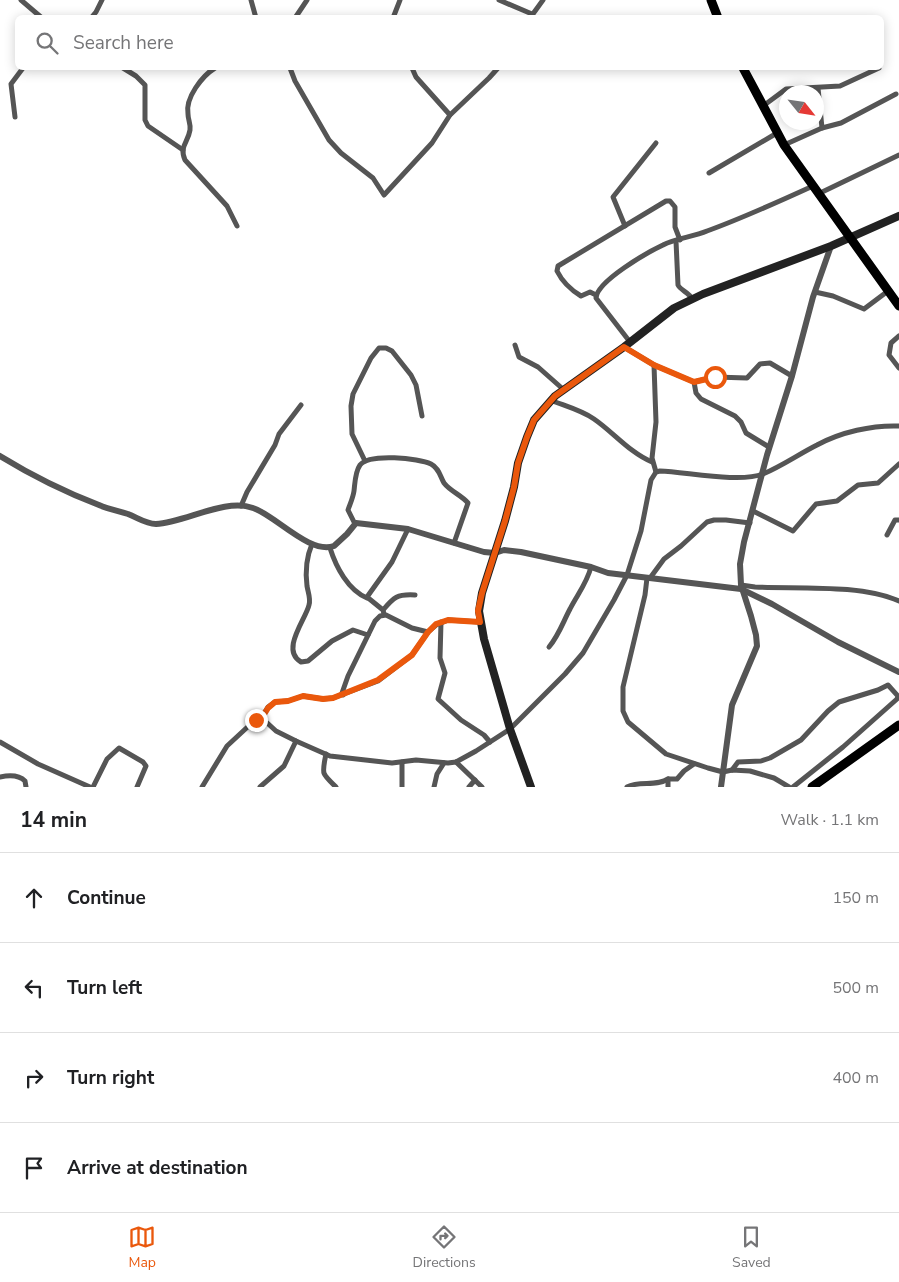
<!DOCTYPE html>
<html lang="en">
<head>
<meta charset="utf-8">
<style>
	:root { --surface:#fff; --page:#f2f2f2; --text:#202124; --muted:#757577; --line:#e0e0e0; --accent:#ea580c }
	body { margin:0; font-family:"Nunito Sans",sans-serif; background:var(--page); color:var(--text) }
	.compass { position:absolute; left:779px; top:85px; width:45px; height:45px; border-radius:50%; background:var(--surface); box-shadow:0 2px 12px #0003; rotate:120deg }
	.stop { position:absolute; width:15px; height:15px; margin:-11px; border:4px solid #ea580c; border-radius:50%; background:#fff }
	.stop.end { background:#ea580c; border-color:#fff; box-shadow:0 1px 5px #0008 }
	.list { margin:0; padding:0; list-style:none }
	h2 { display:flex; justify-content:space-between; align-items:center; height:65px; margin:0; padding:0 20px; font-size:21px }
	h2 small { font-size:16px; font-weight:400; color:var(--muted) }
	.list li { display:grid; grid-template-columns:32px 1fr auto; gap:15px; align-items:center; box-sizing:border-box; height:90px; padding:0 20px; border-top:1px solid var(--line) }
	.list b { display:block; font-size:19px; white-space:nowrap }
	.list em { font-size:16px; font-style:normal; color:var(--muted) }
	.icon { flex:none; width:28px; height:28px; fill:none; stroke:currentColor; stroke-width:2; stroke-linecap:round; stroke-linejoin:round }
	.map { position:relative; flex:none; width:899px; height:787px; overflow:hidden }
	.search { position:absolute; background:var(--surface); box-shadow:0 2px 12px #0003; left:15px; right:15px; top:15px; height:55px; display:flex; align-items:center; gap:12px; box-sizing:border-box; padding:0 18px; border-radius:8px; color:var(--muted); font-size:19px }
	.sheet { height:425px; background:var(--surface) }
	nav { display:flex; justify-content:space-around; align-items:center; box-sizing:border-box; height:70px; border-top:1px solid var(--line); background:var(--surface); font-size:14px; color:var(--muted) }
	nav a { display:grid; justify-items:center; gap:2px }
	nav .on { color:var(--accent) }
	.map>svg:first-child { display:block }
</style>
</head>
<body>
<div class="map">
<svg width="899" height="787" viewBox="0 0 899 787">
	<rect width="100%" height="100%" fill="#fff"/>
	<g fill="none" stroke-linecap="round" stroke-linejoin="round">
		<g stroke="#555" stroke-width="5">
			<polyline points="21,0 42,18"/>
			<polyline points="251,0 256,18"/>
			<polyline points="499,0 532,14"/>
			<polyline points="91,18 96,12 102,0"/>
			<polyline points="295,18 307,0"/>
			<polyline points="393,18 400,0"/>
			<polyline points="530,18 543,0"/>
			<polyline points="123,68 136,76 145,85 145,120 148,126 183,150"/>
			<path d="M 215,68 C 202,76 185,98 188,114 C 188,120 191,124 190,130 C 188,143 179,146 185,160 L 227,206 L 237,226"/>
			<polyline points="290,68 295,81 329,140 341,153 373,178 384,195 432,143 450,115 489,78 498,68"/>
			<polyline points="412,68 416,77 450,115"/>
			<polyline points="818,88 822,128"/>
			<polyline points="763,106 786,89 840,86 879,68"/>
			<polyline points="15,117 11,84 23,68"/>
			<polyline points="784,145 822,128 841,123 896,94"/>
			<polyline points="709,173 777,133"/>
			<polyline points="818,194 899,155"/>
			<polyline points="625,226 613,197 656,143"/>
			<path d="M 676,241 L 678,285 C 681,291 689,292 692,299"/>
			<polyline points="815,292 833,296 864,309 888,291"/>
			<path d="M 596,295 L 590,292 L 581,296 C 571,290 562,281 557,271 L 558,266 L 666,201 L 670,201 L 675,207 L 675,227 L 680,240"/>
			<polyline points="899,336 891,343 889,355 899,368"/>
			<path d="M 630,342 L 596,298 C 597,281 648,252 663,245 C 676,238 693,237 707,231 C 743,218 778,202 813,186"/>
			<polyline points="515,345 519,357 538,367 564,390"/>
			<polyline points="624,347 654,365 694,382 715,377 747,378 760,364 770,363 792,376"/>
			<polyline points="654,365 656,422 652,458 656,472"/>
			<polyline points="694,382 696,393 701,399 735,416 741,422 746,433 769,447"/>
			<path d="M 550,400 C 565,406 581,410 594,419 C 613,432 630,453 652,462"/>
			<polyline points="365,461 352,434 351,406 353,394 371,358 379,348 386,348 392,351 411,375 416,385 422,416"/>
			<polyline points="241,506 247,492 275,445 279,434 301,405"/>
			<polyline points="753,511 793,531 816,504 837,501 858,485 878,483 899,464"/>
			<path d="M 355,524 L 348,510 C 350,504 353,498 354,491 C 355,483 355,472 360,465 C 369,453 419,458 431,464 C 439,468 440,476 444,483 C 450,491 461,495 468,503 L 454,543"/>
			<polyline points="887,535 895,520 899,520"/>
			<path d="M 312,544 C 306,558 305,570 307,586 C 308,592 311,599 309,605 C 306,619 280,650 301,662 L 308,661 L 332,641 L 353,630 L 368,635"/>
			<path d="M 330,548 C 336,567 348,590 367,598"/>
			<polyline points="647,578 645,595 623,687 623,711 628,722 666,754 708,768 723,772 732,770 750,771 774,778 789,787"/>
			<polyline points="650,578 664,559 681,546 707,522 714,520 726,520 750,523"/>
			<path d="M 741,585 L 755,587 C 797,589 861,584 899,601"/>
			<path d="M 383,610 C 394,597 397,594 415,595"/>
			<polyline points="384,614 383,610 367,597 392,562 408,529"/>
			<polyline points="441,622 440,658 445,673 438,699 461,720 484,735 490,742"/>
			<path d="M 549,647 C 559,635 563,622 570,609 C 577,595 587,583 591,567"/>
			<polyline points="343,695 342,693 348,676 375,621 380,616 386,615 412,628 428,632"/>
			<polyline points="261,719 268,707 275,702 288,701 303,696 323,699 333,698 378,681 412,655 428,632 436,625 448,620 480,622"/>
			<polyline points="0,742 38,764 90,787"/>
			<path d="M 326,754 C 322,774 321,773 336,787"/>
			<polyline points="456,762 482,787"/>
			<polyline points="732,770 738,762 761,761 770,758 801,740 828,711 839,702 878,690 888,685 898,696 897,699 843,747 793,787"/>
			<path d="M 0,777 C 9,775 19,775 25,781 L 26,787"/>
			<polyline points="93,787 107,759 119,748 143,762 146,766 137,787"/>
			<path d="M 202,787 L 227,746 L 254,721 L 259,719 L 264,720 L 276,731 L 296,741 L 330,756 L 392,763 L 416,760 L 448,763 L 456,762 L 476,751 L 510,729 L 565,674 L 583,653 L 614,600 L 627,575 L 641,531 L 651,480 L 656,472 L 660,471 C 687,472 739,483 763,474 C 782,466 799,454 817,445 C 841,432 872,425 899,426"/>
			<polyline points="260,787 284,766 296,741"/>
			<polyline points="402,787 402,762"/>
			<polyline points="434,787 437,774 444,763"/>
			<polyline points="469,787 475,780"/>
			<path d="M 627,787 C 640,780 655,787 668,779"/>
			<polyline points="668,787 668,779 677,779 684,771 694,764"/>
		</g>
		<g stroke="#555" stroke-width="6">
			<path d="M 0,456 C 31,475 65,492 99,505 C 108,509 118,511 128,514 C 138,518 146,524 156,524 C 186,522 225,498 253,508 C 275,515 310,555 334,546 L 347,534 L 356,523 L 408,529 L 484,552 L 495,553 L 504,550 L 521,552 L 591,567 L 608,573 L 741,589 L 772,604 L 838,642 L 899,672"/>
			<polyline points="721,787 732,705 757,646 756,635 751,616 741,585 740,564 744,542 767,455 792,376 813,297 831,246"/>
		</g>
		<polyline stroke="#222" stroke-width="8" points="531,787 510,729 484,639 479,611 482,593 505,521 514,487 518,463 527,437 534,420 555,396 624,347 674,308 703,294 831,246 899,216"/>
		<g stroke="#000" stroke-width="9">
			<polyline points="711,0 718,18"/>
			<polyline points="743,68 784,145 899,306"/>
			<polyline points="812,787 899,725"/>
		</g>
	</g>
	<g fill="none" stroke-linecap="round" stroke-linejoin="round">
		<polyline stroke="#ea580c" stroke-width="6" points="256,720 261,719 268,708 275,702 288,701 303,696 323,699 333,698 378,680 412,655 428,632 436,624 448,620 480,622 478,611 482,593 505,521 514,487 518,463 527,437 534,420 555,396 624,347 654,365 694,382 715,377"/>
	</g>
</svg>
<svg class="compass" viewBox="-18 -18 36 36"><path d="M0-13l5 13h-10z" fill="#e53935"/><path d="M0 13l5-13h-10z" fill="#757577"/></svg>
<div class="stop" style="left:715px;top:377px"></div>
<div class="stop end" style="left:256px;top:720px"></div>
<div class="search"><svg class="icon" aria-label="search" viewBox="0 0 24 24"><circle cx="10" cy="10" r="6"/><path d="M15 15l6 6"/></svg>Search here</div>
</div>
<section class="sheet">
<h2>14 min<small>Walk · 1.1 km</small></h2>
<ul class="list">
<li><svg class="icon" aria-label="ahead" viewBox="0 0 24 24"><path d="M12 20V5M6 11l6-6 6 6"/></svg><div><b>Continue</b></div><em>150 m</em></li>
<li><svg class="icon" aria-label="left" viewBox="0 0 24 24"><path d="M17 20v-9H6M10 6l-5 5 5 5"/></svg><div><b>Turn left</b></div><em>500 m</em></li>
<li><svg class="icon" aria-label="right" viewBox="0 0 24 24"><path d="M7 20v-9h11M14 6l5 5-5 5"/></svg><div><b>Turn right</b></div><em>400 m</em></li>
<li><svg class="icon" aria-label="arrive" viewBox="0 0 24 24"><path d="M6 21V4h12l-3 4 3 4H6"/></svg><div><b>Arrive at destination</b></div></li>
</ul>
</section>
<nav>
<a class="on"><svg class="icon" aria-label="map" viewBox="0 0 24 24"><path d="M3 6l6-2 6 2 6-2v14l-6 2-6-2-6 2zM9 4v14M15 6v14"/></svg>Map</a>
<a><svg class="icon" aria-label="directions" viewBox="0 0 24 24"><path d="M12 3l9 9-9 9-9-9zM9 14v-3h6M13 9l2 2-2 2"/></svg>Directions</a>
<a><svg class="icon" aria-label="saved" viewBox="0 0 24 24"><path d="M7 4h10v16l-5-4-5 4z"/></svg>Saved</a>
</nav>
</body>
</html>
